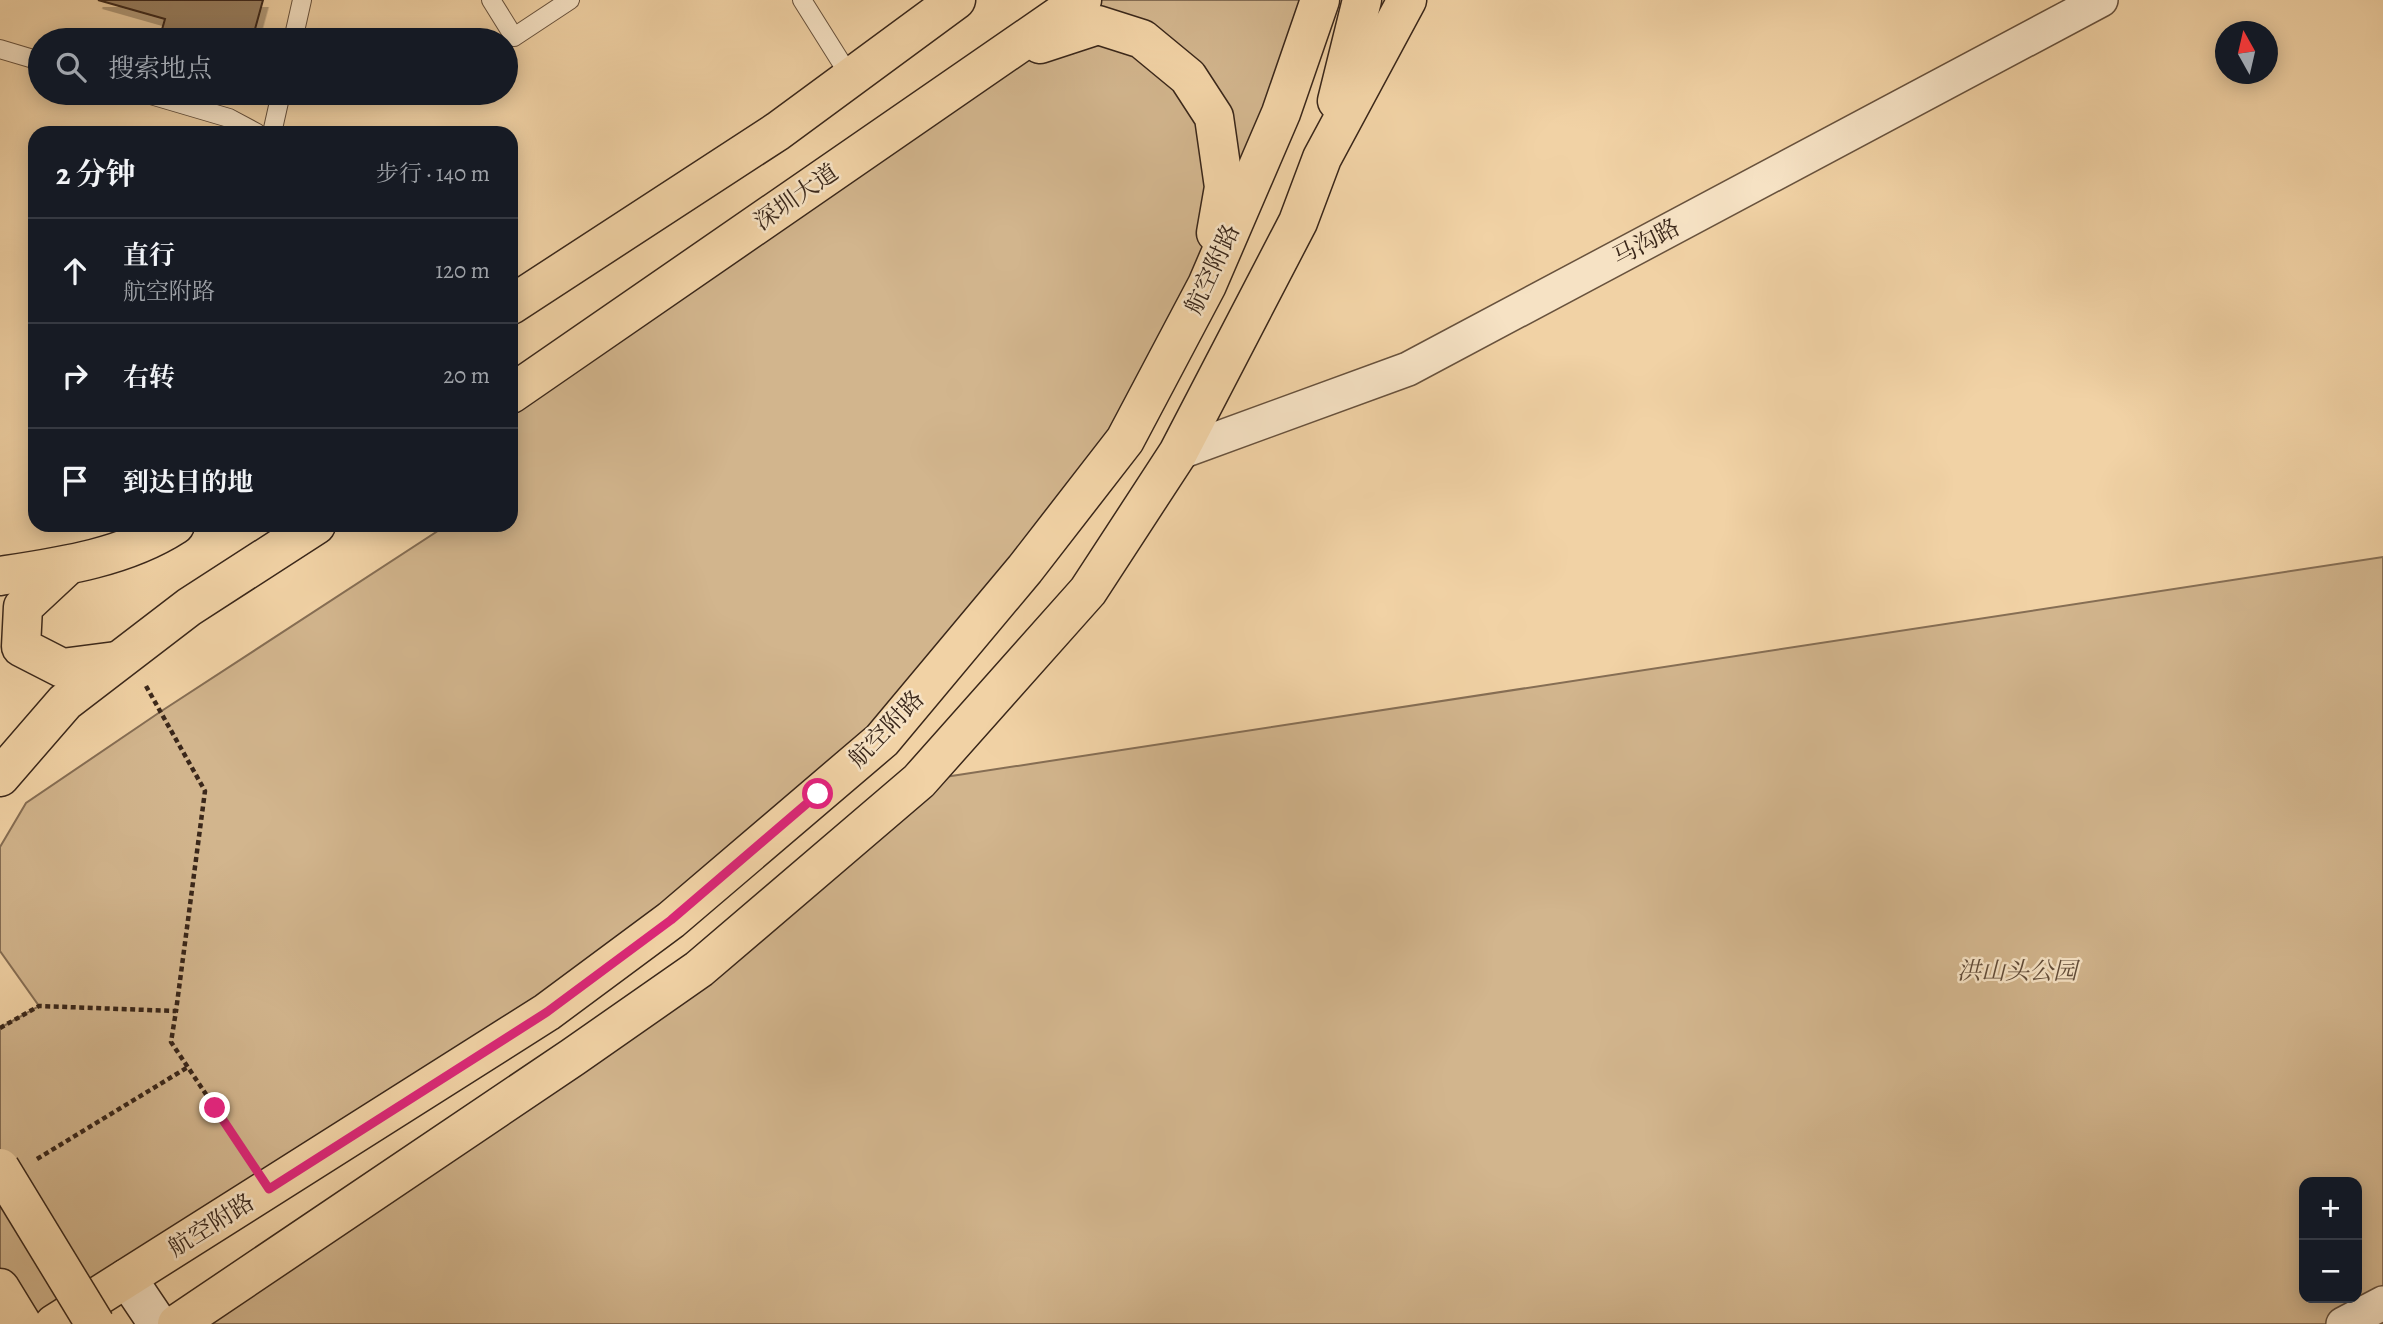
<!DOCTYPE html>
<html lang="zh">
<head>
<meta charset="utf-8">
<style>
	:root { --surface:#171b24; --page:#20242c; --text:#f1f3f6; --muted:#9ea1a6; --line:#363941 }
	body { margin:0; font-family:Alegreya,"Noto Serif SC",serif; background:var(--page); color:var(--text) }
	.controls { position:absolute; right:21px; bottom:21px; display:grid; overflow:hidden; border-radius:14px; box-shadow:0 4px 18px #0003 }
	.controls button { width:63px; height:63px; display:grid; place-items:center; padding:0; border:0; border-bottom:2px solid var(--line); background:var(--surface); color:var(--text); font:35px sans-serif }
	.compass { position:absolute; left:2215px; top:21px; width:63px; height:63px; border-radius:50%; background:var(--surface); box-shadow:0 4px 18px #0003; rotate:352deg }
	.stop { position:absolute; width:21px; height:21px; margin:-16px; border:5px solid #db2777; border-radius:50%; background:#fff }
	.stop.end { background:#db2777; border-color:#fff; box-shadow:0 2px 7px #0008 }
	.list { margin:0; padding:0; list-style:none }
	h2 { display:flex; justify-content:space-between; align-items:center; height:91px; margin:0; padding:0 28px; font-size:30px }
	h2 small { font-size:23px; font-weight:400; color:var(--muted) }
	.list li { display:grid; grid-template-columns:46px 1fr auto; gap:21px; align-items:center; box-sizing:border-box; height:105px; padding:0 28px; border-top:2px solid var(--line) }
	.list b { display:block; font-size:26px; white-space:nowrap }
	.list p { margin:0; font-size:23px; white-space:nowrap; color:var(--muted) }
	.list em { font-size:23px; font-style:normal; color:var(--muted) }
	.icon { flex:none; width:38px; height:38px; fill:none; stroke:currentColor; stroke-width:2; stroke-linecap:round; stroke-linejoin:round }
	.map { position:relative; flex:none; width:2383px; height:1324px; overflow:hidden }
	.search { position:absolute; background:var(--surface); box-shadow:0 4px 18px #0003; left:28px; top:28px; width:490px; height:77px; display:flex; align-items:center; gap:18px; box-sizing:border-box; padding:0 24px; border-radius:38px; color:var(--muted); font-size:26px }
	.panel { position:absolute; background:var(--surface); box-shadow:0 4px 18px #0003; left:28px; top:126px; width:490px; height:406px; border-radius:21px }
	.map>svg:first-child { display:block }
</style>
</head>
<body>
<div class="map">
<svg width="2383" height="1324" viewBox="0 0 2383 1324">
	<defs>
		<filter id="shadow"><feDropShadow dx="4.5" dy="8" stdDeviation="0" flood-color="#0004"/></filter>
	</defs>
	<rect width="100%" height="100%" fill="#f1d2a5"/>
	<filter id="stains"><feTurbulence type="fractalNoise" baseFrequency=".00286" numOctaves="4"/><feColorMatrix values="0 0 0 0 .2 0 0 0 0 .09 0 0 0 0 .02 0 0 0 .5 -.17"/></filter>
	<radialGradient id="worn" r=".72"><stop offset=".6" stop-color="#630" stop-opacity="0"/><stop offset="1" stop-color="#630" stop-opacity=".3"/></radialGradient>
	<g fill="#d2b58d" stroke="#866e54" stroke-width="2" fill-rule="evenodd">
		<polygon points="1082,0 1320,0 1125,440 882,740 671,920 54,1324 0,1324 0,1028 39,1006 0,951 0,847 26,803 160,712 447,525 511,525 511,394"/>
		<path d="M 2383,557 L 2383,1324 L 177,1324 L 573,1057 L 919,781 ZM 2304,1182 L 2357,1182 L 2357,1298 L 2304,1298 Z"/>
	</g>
	<polygon fill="#998062" stroke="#3a271a" stroke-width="2" filter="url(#shadow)" points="98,0 263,0 252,40 224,40 205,35 204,40 159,40 165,19"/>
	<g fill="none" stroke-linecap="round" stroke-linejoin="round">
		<g stroke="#68523d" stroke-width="20">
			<g id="service">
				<polyline points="491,0 514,37 570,0"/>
				<polyline points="802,0 851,78"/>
				<polyline points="293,40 302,0"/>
				<polyline points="0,49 40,61"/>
				<polyline points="144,93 229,118 257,133"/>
				<polyline points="272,133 281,93"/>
			</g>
		</g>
		<g stroke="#68523d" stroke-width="36">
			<g id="minor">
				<polyline points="1178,453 1408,369 2101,0"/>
				<polyline points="2343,1324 2383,1303"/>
			</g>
		</g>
		<g stroke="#3a271a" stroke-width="41">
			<polyline id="secondary" points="127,1278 158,1324"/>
		</g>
		<g stroke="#3a271a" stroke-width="41">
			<g id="primary">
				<polyline points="1040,44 1098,25 1142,39 1188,77 1214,117 1224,187 1216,233"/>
				<polyline points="1337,101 1362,0"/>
				<polyline points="511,305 778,131 956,0"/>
				<polyline points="511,394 1082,0"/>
				<polyline points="67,566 23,607 21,647 62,668 116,661"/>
				<path d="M 0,576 C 59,567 124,558 175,525"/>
				<polyline points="0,777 65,702 189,607 316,525"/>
				<polyline points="54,1324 547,1012 671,920 882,740 1025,569 1125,440 1207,285 1281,113 1320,0"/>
				<polyline points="177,1324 573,1057 699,969 919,781 1088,591 1178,453 1298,222 1322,158 1407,0"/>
			</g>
		</g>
		<g stroke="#3a271a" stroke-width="41">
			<polyline id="trunk" points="0,1288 22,1324"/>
		</g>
		<g stroke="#3a271a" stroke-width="4.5" stroke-dasharray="5 3.5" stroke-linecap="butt">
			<polyline points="146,686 205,791 176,1011"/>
			<polyline points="0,1028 39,1006 176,1011 171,1042 248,1157"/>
			<polyline points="37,1159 188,1067"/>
		</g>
		<use href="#service" stroke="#f6e2c4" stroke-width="18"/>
		<use href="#minor" stroke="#f6e2c4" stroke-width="33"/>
		<use href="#secondary" stroke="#f6e2c4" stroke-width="38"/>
		<use href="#primary" stroke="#f1d2a5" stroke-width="38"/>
		<use href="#trunk" stroke="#f1d2a5" stroke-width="38"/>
		<g stroke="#3a271a" stroke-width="41" stroke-linecap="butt">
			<polyline id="trunk-bridge" points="0,1168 95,1324"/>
		</g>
		<use href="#trunk-bridge" stroke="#f1d2a5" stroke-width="38"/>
	</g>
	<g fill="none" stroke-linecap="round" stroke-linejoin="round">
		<polyline stroke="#db2777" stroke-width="9" points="215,1108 269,1189 547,1012 671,920 818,794"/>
	</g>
	<g text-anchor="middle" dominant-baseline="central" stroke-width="5" stroke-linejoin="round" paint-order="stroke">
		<g font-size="24" fill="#3a271a" stroke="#f6e2c4">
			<text transform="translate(796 197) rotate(-35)">深圳大道</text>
			<text transform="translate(1646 242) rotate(-28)">马沟路</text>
			<text transform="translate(1212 269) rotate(-65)">航空附路</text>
			<text transform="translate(886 729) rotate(-46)">航空附路</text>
			<text transform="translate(211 1225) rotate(-32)">航空附路</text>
		</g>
		<g font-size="24" font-style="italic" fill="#604a37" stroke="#f6e2c4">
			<text x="2017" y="971">洪山头公园</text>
		</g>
	</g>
	<rect width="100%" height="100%" filter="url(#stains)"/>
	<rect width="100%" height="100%" fill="url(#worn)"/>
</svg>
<div class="controls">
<button>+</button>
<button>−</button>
</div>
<svg class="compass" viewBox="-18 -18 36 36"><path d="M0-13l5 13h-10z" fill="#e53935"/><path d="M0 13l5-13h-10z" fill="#9ea1a6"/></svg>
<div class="stop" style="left:818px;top:794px"></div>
<div class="stop end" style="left:215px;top:1108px"></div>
<div class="search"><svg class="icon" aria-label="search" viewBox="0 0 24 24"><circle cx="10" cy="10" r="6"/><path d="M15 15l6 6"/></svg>搜索地点</div>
<section class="panel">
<h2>2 分钟<small>步行 · 140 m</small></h2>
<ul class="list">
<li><svg class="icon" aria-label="ahead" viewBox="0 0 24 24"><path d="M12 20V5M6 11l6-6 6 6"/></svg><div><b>直行</b><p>航空附路</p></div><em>120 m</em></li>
<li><svg class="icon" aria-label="right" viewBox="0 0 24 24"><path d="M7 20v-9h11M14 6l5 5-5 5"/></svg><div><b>右转</b></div><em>20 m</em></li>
<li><svg class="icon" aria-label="arrive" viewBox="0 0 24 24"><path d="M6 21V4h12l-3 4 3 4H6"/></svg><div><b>到达目的地</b></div></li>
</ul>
</section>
</div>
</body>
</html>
